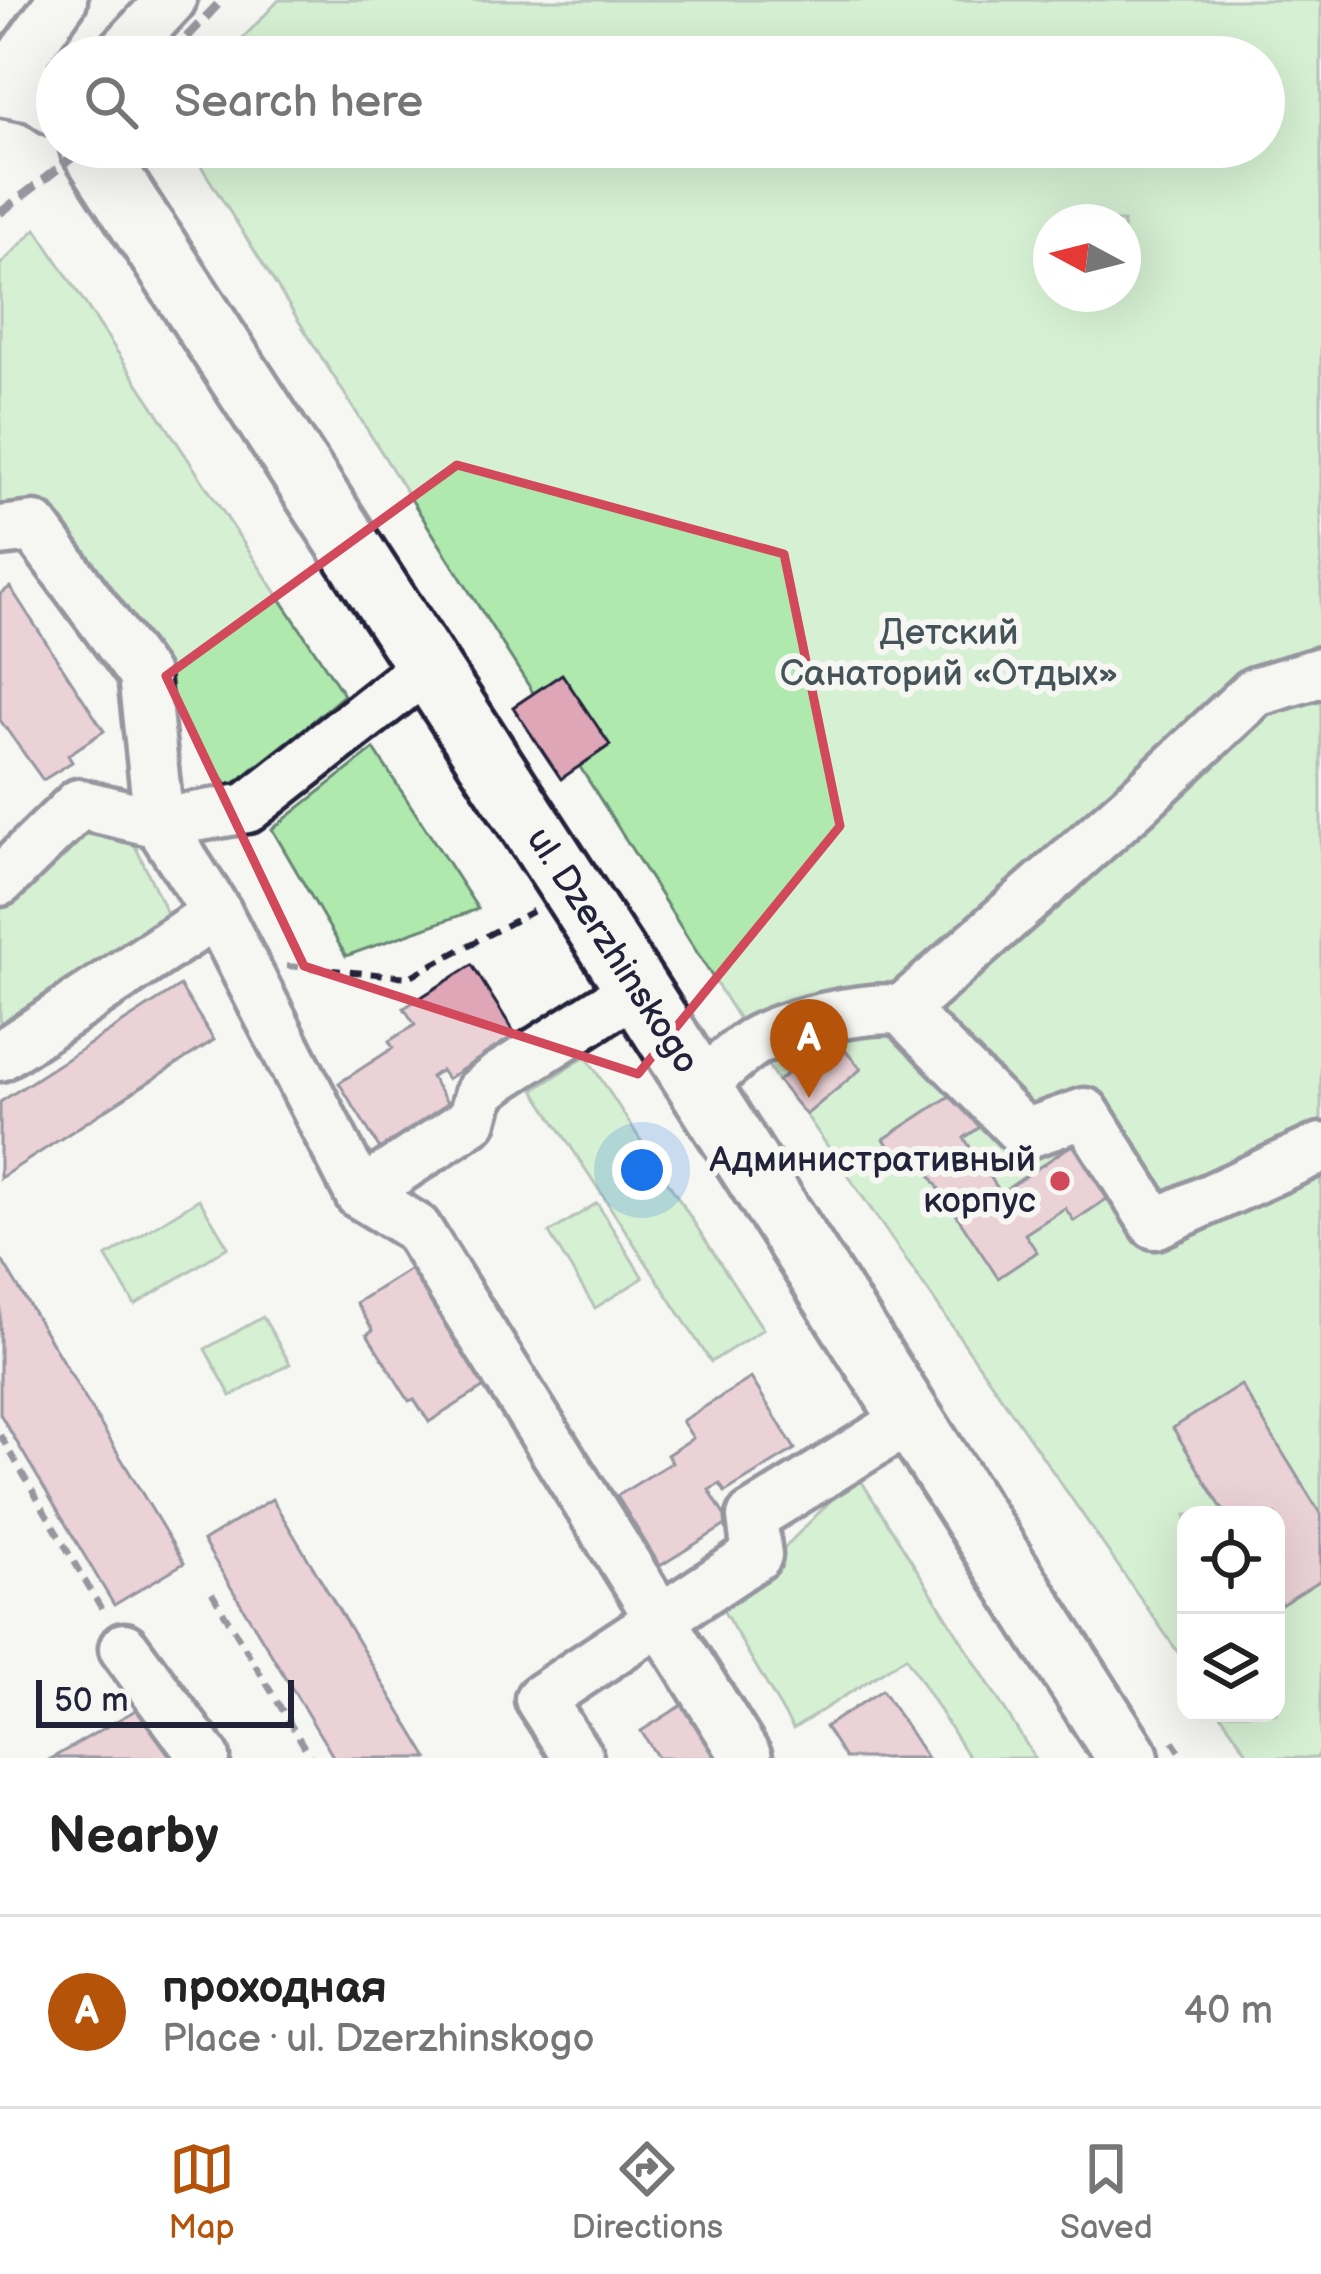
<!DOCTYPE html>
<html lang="en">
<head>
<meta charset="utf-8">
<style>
	:root { --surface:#fff; --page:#f2f2f2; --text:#222; --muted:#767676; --line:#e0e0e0; --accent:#b45309 }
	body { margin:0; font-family:"Balsamiq Sans",sans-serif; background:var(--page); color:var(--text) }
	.controls { position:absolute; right:36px; bottom:36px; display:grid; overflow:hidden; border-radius:24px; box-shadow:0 12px 48px #0002 }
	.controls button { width:108px; height:108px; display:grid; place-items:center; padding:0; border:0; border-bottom:3px solid var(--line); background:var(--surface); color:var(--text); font:60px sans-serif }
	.compass { position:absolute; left:1033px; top:204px; width:108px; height:108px; border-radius:50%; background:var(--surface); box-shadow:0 12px 48px #0002; rotate:277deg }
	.scale { position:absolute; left:36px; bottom:30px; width:258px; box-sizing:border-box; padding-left:12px; border:6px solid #22223b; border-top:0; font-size:33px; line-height:42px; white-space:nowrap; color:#22223b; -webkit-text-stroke:9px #f6f6f2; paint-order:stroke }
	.you { position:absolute; left:642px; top:1170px; width:42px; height:42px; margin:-30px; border:9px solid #fff; border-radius:50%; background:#1a73e8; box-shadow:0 0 0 18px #1a73e833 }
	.badge { display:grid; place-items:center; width:78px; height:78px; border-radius:50%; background:var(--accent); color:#fff; font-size:39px; font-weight:700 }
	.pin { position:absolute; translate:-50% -99px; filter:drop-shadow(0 3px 6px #0008) }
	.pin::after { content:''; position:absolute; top:63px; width:42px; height:36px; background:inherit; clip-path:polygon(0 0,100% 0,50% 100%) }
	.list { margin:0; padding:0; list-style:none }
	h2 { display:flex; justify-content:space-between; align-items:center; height:156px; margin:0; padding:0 48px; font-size:51px }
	h2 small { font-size:39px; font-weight:400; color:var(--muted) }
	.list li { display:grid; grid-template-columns:78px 1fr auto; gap:36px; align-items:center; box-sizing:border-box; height:192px; padding:0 48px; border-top:3px solid var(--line) }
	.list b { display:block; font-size:45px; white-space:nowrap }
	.list p { margin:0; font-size:39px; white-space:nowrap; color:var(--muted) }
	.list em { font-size:39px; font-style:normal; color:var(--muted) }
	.icon { flex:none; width:66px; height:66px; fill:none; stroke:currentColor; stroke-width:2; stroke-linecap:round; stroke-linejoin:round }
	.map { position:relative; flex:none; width:1321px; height:1758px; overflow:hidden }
	.search { position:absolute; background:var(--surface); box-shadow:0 12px 48px #0002; left:36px; right:36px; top:36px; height:132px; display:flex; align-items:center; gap:30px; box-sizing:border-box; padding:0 42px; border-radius:66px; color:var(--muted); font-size:45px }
	.sheet { height:348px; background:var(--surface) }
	nav { display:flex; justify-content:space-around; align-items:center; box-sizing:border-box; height:168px; border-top:3px solid var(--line); background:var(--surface); font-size:33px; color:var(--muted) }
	nav a { display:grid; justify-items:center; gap:6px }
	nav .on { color:var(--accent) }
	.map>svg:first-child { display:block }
</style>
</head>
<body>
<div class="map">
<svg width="1321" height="1758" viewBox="0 0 1321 1758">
	<rect width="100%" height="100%" fill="#f6f6f2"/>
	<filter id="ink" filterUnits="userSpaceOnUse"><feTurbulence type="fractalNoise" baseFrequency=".00833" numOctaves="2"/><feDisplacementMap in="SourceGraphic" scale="24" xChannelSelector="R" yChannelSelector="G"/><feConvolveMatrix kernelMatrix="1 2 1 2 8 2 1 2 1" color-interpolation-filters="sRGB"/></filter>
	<g filter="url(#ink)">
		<g fill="#afe9ae" stroke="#688674" stroke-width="3" fill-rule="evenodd">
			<path d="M 279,0 L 1321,0 L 1321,1748 L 1317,1758 L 1251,1758 L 1220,1713 L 1276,1713 L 1276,1515 L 1186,1515 L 1186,1664 L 806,1115 L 778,1081 L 189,147 L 1264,147 L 1264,57 L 225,57 ZM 1051,222 L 1123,222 L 1123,294 L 1051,294 Z"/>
			<polygon points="36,229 344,695 231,790 52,535 0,524 0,265"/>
			<polygon points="374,749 478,909 346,956 272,829"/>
			<polygon points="78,829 132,839 170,920 0,1028 0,910"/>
			<polygon points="586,1056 763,1329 711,1362 534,1090"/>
			<polygon points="199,1199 228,1247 135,1305 106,1257"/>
			<polygon points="597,1203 643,1278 595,1308 549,1233"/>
			<polygon points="263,1317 290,1364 231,1396 205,1349"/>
			<polygon points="857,1474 1035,1758 969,1758 906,1657 793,1729 723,1610"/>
		</g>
		<g fill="#dea6b7" stroke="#22223b" stroke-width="3">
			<polygon points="10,587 104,731 68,755 72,762 43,780 0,720 0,594"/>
			<polygon points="562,674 610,745 561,779 513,707"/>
			<polygon points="472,965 516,1035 447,1079 441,1070 431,1077 451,1109 382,1152 339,1083 393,1048 389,1041 415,1025 404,1008"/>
			<polygon points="180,986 214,1040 0,1178 0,1102"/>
			<polygon points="843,1048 861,1069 806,1115 778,1081 808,1056 819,1068"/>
			<polygon points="962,1088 986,1123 964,1138 1001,1193 1076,1142 1111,1196 1074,1221 1065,1208 1025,1234 1037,1252 998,1278 920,1160 905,1170 884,1139"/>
			<polygon points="0,1257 184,1563 114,1605 0,1414"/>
			<polygon points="415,1266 489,1384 429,1422 414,1399 409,1401 367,1334 373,1330 356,1303"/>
			<polygon points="751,1378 795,1449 725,1492 720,1484 709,1490 729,1523 660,1566 617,1496 672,1462 667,1455 693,1438 682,1421"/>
			<polygon points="1241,1385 1321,1515 1321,1580 1281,1605 1276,1596 1276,1515 1226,1515 1173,1428"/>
			<polygon points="272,1499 428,1758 334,1758 276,1662 203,1541"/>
			<polygon points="882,1690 927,1758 845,1758 825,1727"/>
			<polygon points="700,1694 739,1758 658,1758 641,1731"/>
			<polygon points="146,1704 177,1758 52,1758"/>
		</g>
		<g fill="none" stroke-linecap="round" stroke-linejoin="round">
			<g stroke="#22223b" stroke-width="57">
				<g id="minor">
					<polyline points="118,57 171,0"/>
					<polyline points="2,84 62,0"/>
					<polyline points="0,531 34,527 143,675 159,823 217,913 360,1194 416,1228 747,1758"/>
					<polyline points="0,881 79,804 159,823 247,808 428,666"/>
					<polyline points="902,1010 1133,806 1255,692 1321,672"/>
					<polyline points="0,1056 217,913"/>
					<path d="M 699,1087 C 716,1073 734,1055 752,1043 C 786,1023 863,1006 902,1010 L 1025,1134 L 1085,1113 L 1155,1224 L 1321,1148"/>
					<polyline points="360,1194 472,1120 480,1092 499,1077 637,989"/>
					<polyline points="124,1648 205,1758"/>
					<polyline points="578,1758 540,1699 757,1555 752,1517 912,1418"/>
				</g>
			</g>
			<g stroke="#22223b" stroke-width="69">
				<g id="major">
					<polyline points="0,85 38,92 57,105"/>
					<polyline points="91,147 637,989 1128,1758"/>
				</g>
			</g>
			<g stroke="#22223b" stroke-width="6" stroke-dasharray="12 9" stroke-linecap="butt">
				<polyline points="287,966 409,977 533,911"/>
				<polyline points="0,1435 104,1613"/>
				<polyline points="212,1593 311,1758"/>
				<polyline points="1173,1741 1184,1758"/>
			</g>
			<use href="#minor" stroke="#f6f6f2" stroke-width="48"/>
			<use href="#major" stroke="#f6f6f2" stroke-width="60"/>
			<g stroke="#22223b" stroke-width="9" stroke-dasharray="18 9" stroke-linecap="butt">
				<polyline points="168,57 222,0"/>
				<polyline points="0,213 86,147"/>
			</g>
		</g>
	</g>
	<path d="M0 0H1321V1758H0ZM 457,465 L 784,554 L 840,826 L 638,1074 L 304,966 L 166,676 Z" fill="#f6f6f2" fill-opacity=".55" fill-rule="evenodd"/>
	<path fill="none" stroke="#d1495b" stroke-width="9" stroke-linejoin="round" d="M 457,465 L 784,554 L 840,826 L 638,1074 L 304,966 L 166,676 Z"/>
	<circle fill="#d1495b" stroke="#f6f6f2" stroke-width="4.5" cx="1060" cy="1181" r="12"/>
	<g text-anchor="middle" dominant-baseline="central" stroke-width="12" stroke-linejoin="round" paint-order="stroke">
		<g font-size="36" fill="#455458" stroke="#f6f6f2">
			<text x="949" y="633">Детский<tspan x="949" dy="41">Санаторий «Отдых»</tspan></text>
		</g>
		<g font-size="36" fill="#22223b" stroke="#f6f6f2">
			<text transform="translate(612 951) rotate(57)">ul. Dzerzhinskogo</text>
		</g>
		<g font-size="36" fill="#22223b" stroke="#f6f6f2" text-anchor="end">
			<text x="1036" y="1160">Административный<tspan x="1036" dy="41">корпус</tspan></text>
		</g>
	</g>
</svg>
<div class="controls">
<button><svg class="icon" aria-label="locate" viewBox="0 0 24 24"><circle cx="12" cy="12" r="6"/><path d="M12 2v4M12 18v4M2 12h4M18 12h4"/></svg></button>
<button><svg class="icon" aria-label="layers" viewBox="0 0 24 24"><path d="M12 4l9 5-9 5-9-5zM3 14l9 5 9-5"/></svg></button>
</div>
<svg class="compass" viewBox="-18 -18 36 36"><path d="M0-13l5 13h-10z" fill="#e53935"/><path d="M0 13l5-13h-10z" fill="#767676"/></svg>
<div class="scale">50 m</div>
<div class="you"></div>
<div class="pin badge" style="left:809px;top:1098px">A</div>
<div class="search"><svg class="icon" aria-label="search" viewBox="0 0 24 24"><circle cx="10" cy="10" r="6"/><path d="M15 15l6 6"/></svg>Search here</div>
</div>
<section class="sheet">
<h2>Nearby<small></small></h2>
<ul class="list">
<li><span class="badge">A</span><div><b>проходная</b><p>Place · ul. Dzerzhinskogo</p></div><em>40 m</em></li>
</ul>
</section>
<nav>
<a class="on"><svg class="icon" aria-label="map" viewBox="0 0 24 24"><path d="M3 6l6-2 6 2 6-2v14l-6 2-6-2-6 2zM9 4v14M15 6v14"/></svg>Map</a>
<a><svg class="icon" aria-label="directions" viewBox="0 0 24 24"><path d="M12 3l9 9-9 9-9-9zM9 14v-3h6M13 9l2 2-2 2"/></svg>Directions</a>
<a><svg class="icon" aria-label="saved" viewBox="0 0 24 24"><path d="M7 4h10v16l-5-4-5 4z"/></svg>Saved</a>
</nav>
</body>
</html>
